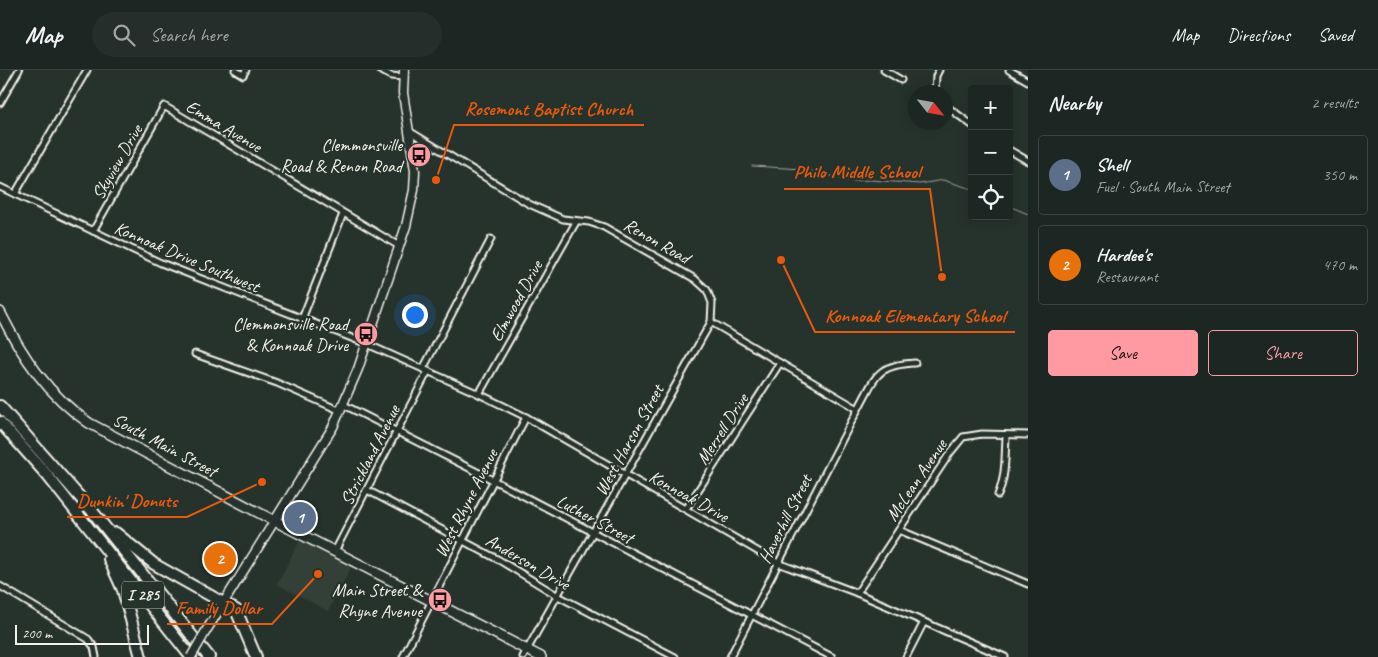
<!DOCTYPE html>
<html lang="en">
<head>
<meta charset="utf-8">
<style>
	:root { --surface:#1c2622; --page:#252e2a; --text:#f1f3f6; --muted:#a0a5a5; --line:#3a4340; --accent:#ff9aa2 }
	body { margin:0; font-family:Caveat,sans-serif; background:var(--page); color:var(--text) }
	.controls { position:absolute; right:15px; top:15px; display:grid; overflow:hidden; border-radius:5px; box-shadow:0 2px 12px #0003 }
	.controls button { width:45px; height:45px; display:grid; place-items:center; padding:0; border:0; border-bottom:1px solid var(--line); background:var(--surface); color:var(--text); font:25px sans-serif }
	.compass { position:absolute; left:908px; top:15px; width:45px; height:45px; border-radius:50%; background:var(--surface); box-shadow:0 2px 12px #0003; rotate:121deg }
	.scale { position:absolute; left:15px; bottom:12px; width:134px; box-sizing:border-box; padding-left:5px; border:2px solid #f4f1e8; border-top:0; font-size:14px; line-height:18px; white-space:nowrap; color:#f4f1e8; -webkit-text-stroke:4px #26332d; paint-order:stroke }
	.you { position:absolute; left:414px; top:244px; width:18px; height:18px; margin:-12px; border:4px solid #fff; border-radius:50%; background:#1a73e8; box-shadow:0 0 0 8px #1a73e833 }
	.badge { display:grid; place-items:center; width:32px; height:32px; border-radius:50%; background:var(--accent); color:#fff; font-size:16px; font-weight:700 }
	.pin { position:absolute; translate:-50% -50%; border:2px solid #fff; box-shadow:0 1px 5px #0006 }
	.list { margin:0; padding:0; list-style:none }
	h2 { display:flex; justify-content:space-between; align-items:center; height:65px; margin:0; padding:0 20px; font-size:21px }
	h2 small { font-size:16px; font-weight:400; color:var(--muted) }
	.list li { display:grid; grid-template-columns:32px 1fr auto; gap:15px; align-items:center; box-sizing:border-box; height:80px; margin:0 10px 10px; padding:0 10px; border:1px solid var(--line); border-radius:5px }
	.list b { display:block; font-size:19px; white-space:nowrap }
	.list p { margin:0; font-size:16px; white-space:nowrap; color:var(--muted) }
	.list em { font-size:16px; font-style:normal; color:var(--muted) }
	.actions { display:flex; gap:10px; padding:15px 20px }
	.actions a { flex:1; padding:11px 0; border:1px solid var(--accent); border-radius:5px; text-align:center; font-size:18px; color:var(--accent) }
	.actions .main { background:var(--accent); color:#111 }
	.icon { flex:none; width:28px; height:28px; fill:none; stroke:currentColor; stroke-width:2; stroke-linecap:round; stroke-linejoin:round }
	.map { position:relative; flex:none; width:1028px; height:587px; overflow:hidden }
	header { display:flex; align-items:center; gap:30px; box-sizing:border-box; height:70px; padding:0 25px; background:var(--surface); border-bottom:1px solid var(--line) }
	header strong { font-size:24px }
	nav { display:flex; gap:28px; margin-inline-start:auto; font-size:18px }
	.search { width:350px; height:45px; background:var(--page); display:flex; align-items:center; gap:12px; box-sizing:border-box; padding:0 18px; border-radius:28px; color:var(--muted); font-size:19px }
	main { display:flex }
	aside { flex:1; background:var(--surface) }
	.map>svg:first-child { display:block }
</style>
</head>
<body>
<header>
<strong>Map</strong>
<div class="search"><svg class="icon" aria-label="search" viewBox="0 0 24 24"><circle cx="10" cy="10" r="6"/><path d="M15 15l6 6"/></svg>Search here</div>
<nav><a>Map</a><a>Directions</a><a>Saved</a></nav>
</header>
<main>
<div class="map">
<svg width="1028" height="587" viewBox="0 0 1028 587">
	<rect width="100%" height="100%" fill="#26332d"/>
	<filter id="ink" filterUnits="userSpaceOnUse"><feTurbulence type="fractalNoise" baseFrequency=".02" numOctaves="2"/><feDisplacementMap in="SourceGraphic" scale="10" xChannelSelector="R" yChannelSelector="G"/><feConvolveMatrix kernelMatrix="1 2 1 2 8 2 1 2 1" color-interpolation-filters="sRGB"/></filter>
	<g filter="url(#ink)">
		<polygon fill="#333f39" points="301,468 352,496 328,541 277,514"/>
		<g fill="none" stroke-linecap="round" stroke-linejoin="round">
			<g stroke="#9fa39b" stroke-width="1">
				<polyline points="752,96 802,99 852,111 870,110 920,114 943,110 972,119"/>
				<polyline points="1009,136 1028,144"/>
			</g>
			<g stroke="#f4f1e8" stroke-width="9">
				<g id="minor">
					<polyline points="235,0 243,5 246,0"/>
					<polyline points="380,0 391,6 403,7"/>
					<polyline points="884,0 901,10"/>
					<polyline points="1009,0 1028,11"/>
					<polyline points="935,22 936,6 939,0"/>
					<polyline points="0,33 19,0"/>
					<polyline points="946,36 972,55"/>
					<polyline points="409,61 529,134 563,149 589,152 604,157 695,209 707,220 712,233 711,252 523,587"/>
					<polyline points="1009,80 1028,91"/>
					<polyline points="0,117 161,193 367,274 479,324 526,347 778,493 857,523 1005,587"/>
					<polyline points="15,124 87,0"/>
					<polyline points="93,161 164,36 399,176"/>
					<polyline points="302,249 343,144"/>
					<polyline points="711,252 858,339"/>
					<polyline points="195,284 277,313 341,341"/>
					<polyline points="423,299 491,169"/>
					<polyline points="479,324 576,152"/>
					<polyline points="344,335 493,410 832,587"/>
					<polyline points="367,420 499,490 558,526 675,587"/>
					<path d="M 998,425 C 1006,406 1005,386 1006,365"/>
					<polyline points="686,439 780,293"/>
					<polyline points="899,460 1028,514"/>
					<polyline points="335,481 428,301"/>
					<polyline points="0,516 88,569 94,577 96,587"/>
					<polyline points="857,523 950,383 963,367 982,364 1028,365"/>
					<polyline points="403,587 526,347"/>
					<path d="M 730,587 L 858,339 C 876,307 875,295 915,293"/>
					<polyline points="906,587 924,552"/>
				</g>
			</g>
			<g stroke="#f4f1e8" stroke-width="11">
				<polyline id="secondary" points="206,561 333,357 358,299 406,156 414,120 415,101 403,23 404,0"/>
			</g>
			<g stroke="#f4f1e8" stroke-width="12">
				<path id="primary" d="M 0,242 C 22,286 48,325 89,353 L 263,445 L 541,587"/>
			</g>
			<g stroke="#f4f1e8" stroke-width="14">
				<g id="motorway">
					<polyline points="0,336 92,441 209,587"/>
					<polyline points="0,352 47,405 191,587"/>
					<polyline points="116,463 154,494 236,540 256,587"/>
					<polyline points="109,489 123,520 141,587"/>
				</g>
			</g>
			<use href="#minor" stroke="#26332d" stroke-width="5"/>
			<use href="#secondary" stroke="#26332d" stroke-width="8"/>
			<use href="#primary" stroke="#26332d" stroke-width="9"/>
			<use href="#motorway" stroke="#26332d" stroke-width="10"/>
			<g stroke="#f4f1e8" stroke-width="11" stroke-linecap="butt">
				<polyline id="secondary-bridge" points="191,587 206,561"/>
			</g>
			<use href="#secondary-bridge" stroke="#26332d" stroke-width="8"/>
		</g>
	</g>
	<defs>
		<g id="bus-disc" transform="scale(1.25)"><circle r="9.5" fill="#ff9aa2" stroke="#26332d"/><path d="M-5-6H5V4H4V6H2V4H-2V6H-4V4H-5ZM-3.5-4V0h7V-4ZM-3.5 1.2v1.5H-2V1.2ZM2 1.2v1.5H3.5V1.2Z" fill="#111"/></g>
	</defs>
	<g fill-rule="evenodd">
		<use href="#bus-disc" x="419" y="85"/>
		<use href="#bus-disc" x="366" y="264"/>
		<use href="#bus-disc" x="440" y="530"/>
	</g>
	<g text-anchor="middle" dominant-baseline="central" stroke-width="4.5" stroke-linejoin="round" paint-order="stroke">
		<rect fill="#26332d" stroke="#b6b8b0" stroke-width="1" x="122" y="511.5" width="42" height="27" rx="4"/>
		<g font-size="16" font-weight="bold" fill="#f4f1e8">
			<text x="143" y="525">I 285</text>
		</g>
		<g font-size="18" fill="#f4f1e8" stroke="#26332d">
			<text transform="translate(224 56) rotate(31)">Emma Avenue</text>
			<text transform="translate(117 92) rotate(-60)">Skyview Drive</text>
			<text transform="translate(657 171) rotate(30)">Renon Road</text>
			<text transform="translate(187 187) rotate(23)">Konnoak Drive Southwest</text>
			<text transform="translate(516 231) rotate(-61)">Elmwood Drive</text>
			<text transform="translate(722 359) rotate(-57)">Merrell Drive</text>
			<text transform="translate(629 370) rotate(-61)">West Harson Street</text>
			<text transform="translate(165 375) rotate(28)">South Main Street</text>
			<text transform="translate(370 385) rotate(-63)">Strickland Avenue</text>
			<text transform="translate(916 410) rotate(-56)">McLean Avenue</text>
			<text transform="translate(689 426) rotate(29)">Konnoak Drive</text>
			<text transform="translate(466 433) rotate(-63)">West Rhyne Avenue</text>
			<text transform="translate(595 449) rotate(28)">Luther Street</text>
			<text transform="translate(785 449) rotate(-63)">Haverhill Street</text>
			<text transform="translate(528 492) rotate(30)">Anderson Drive</text>
		</g>
		<g font-size="18" fill="#f4f1e8" stroke="#26332d" text-anchor="end">
			<text x="402" y="75">Clemmonsville<tspan x="402" dy="21">Road &amp; Renon Road</tspan></text>
			<text x="348" y="254">Clemmonsville Road<tspan x="348" dy="21">&amp; Konnoak Drive</tspan></text>
			<text x="422" y="520">Main Street &amp;<tspan x="422" dy="21">Rhyne Avenue</tspan></text>
		</g>
	</g>
	<path fill="none" stroke="#e8590c" stroke-width="2" d="M436 110L454 55H644M942 207L930 119H784M781 190L815 262H1015M262 412L187 447H67M318 504L272 554H167"/>
	<g fill="#e8590c" stroke="#26332d" stroke-width="2">
		<circle cx="436" cy="110" r="5"/>
		<circle cx="942" cy="207" r="5"/>
		<circle cx="781" cy="190" r="5"/>
		<circle cx="262" cy="412" r="5"/>
		<circle cx="318" cy="504" r="5"/>
	</g>
	<g font-size="19" text-anchor="middle" font-weight="bold" fill="#e8590c" stroke="#26332d" stroke-width="4.5" stroke-linejoin="round" paint-order="stroke">
		<text x="549" y="45">Rosemont Baptist Church</text>
		<text x="857" y="108">Philo Middle School</text>
		<text x="915" y="252">Konnoak Elementary School</text>
		<text x="127" y="437">Dunkin' Donuts</text>
		<text x="219" y="544">Family Dollar</text>
	</g>
</svg>
<div class="controls">
<button>+</button>
<button>−</button>
<button><svg class="icon" aria-label="locate" viewBox="0 0 24 24"><circle cx="12" cy="12" r="6"/><path d="M12 2v4M12 18v4M2 12h4M18 12h4"/></svg></button>
</div>
<svg class="compass" viewBox="-18 -18 36 36"><path d="M0-13l5 13h-10z" fill="#e53935"/><path d="M0 13l5-13h-10z" fill="#a0a5a5"/></svg>
<div class="scale">200 m</div>
<div class="you"></div>
<div class="pin badge" style="left:300px;top:448px;background:#5c6f8a">1</div>
<div class="pin badge" style="left:220px;top:489px;background:#e8710a">2</div>
</div>
<aside>
<h2>Nearby<small>2 results</small></h2>
<ul class="list">
<li><span class="badge" style="background:#5c6f8a">1</span><div><b>Shell</b><p>Fuel · South Main Street</p></div><em>350 m</em></li>
<li><span class="badge" style="background:#e8710a">2</span><div><b>Hardee's</b><p>Restaurant</p></div><em>470 m</em></li>
</ul>
<div class="actions"><a class="main">Save</a><a>Share</a></div>
</aside>
</main>
</body>
</html>
